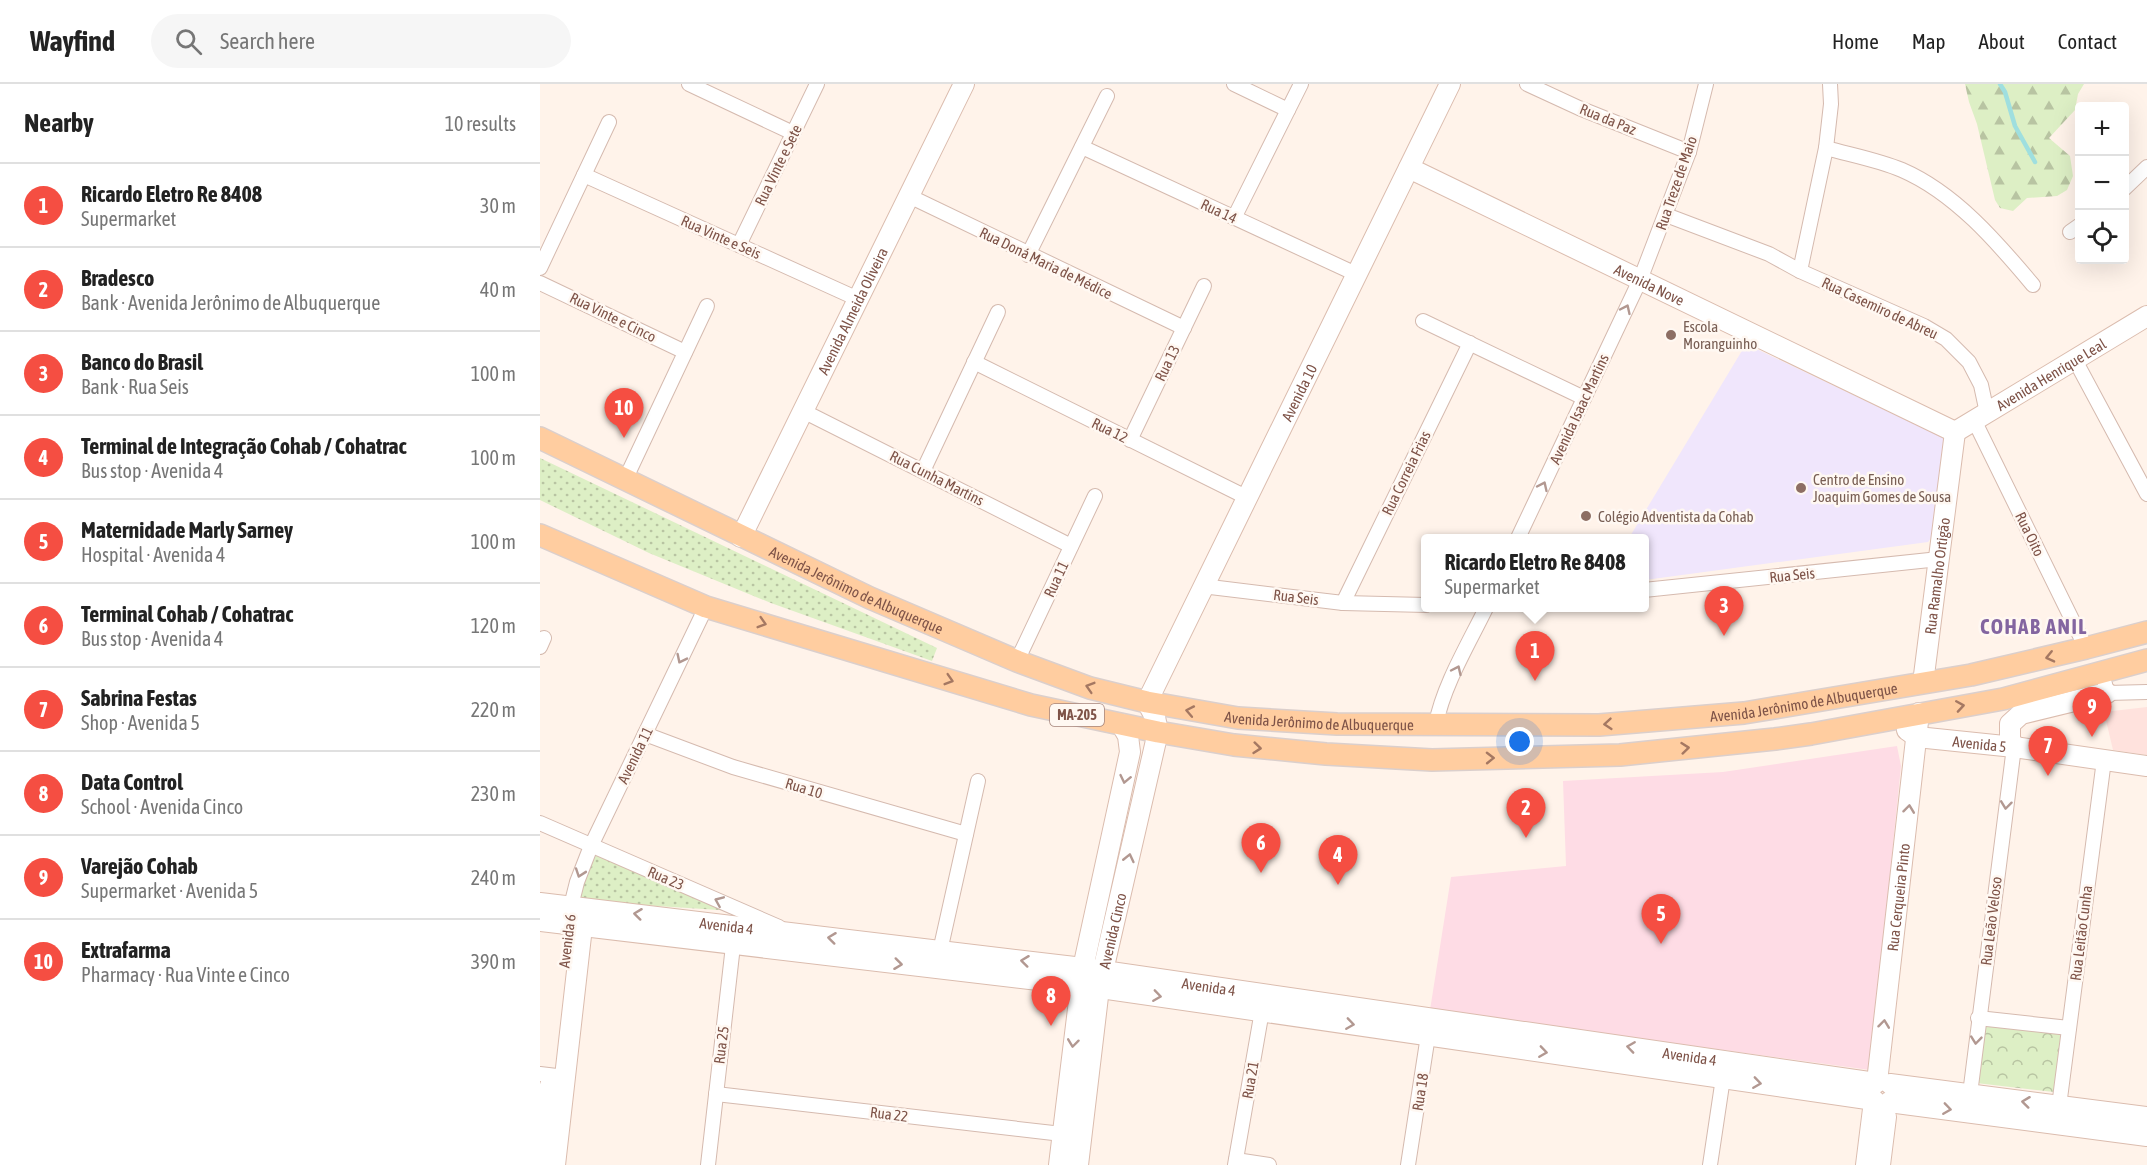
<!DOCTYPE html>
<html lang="en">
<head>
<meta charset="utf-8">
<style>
	:root { --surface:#fff; --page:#f6f6f6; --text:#222; --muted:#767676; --line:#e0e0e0; --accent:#f54e42 }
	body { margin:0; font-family:"Asap Condensed",sans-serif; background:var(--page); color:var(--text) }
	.controls { position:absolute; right:18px; top:18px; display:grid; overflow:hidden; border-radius:6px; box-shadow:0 6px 24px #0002 }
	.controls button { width:54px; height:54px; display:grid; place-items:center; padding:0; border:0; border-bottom:2px solid var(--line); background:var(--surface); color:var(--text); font:30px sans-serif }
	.you { position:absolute; left:980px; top:658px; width:21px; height:21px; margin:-15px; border:4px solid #fff; border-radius:50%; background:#1a73e8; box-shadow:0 0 0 9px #1a73e833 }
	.badge { display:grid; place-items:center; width:39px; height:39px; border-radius:50%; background:var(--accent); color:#fff; font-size:20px; font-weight:700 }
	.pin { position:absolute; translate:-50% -50px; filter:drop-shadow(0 2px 3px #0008) }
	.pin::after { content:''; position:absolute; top:32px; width:21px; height:18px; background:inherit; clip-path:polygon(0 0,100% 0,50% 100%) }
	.popup { position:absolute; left:881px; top:450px; width:228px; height:78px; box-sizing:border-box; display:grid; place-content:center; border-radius:6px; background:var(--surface); filter:drop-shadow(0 2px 4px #0005); font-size:20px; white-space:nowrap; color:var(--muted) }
	.popup b { font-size:22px; color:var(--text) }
	.popup::after { content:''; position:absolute; left:50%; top:100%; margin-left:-12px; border:12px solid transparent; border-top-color:var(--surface) }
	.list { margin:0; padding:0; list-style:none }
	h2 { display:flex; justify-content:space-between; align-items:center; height:78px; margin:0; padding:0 24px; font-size:26px }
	h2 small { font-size:20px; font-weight:400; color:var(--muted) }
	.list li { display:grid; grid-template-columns:39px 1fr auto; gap:18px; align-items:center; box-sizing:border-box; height:84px; padding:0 24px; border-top:2px solid var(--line) }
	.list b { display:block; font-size:22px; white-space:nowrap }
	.list p { margin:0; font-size:20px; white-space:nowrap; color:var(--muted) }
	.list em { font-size:20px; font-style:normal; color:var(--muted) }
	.icon { flex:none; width:33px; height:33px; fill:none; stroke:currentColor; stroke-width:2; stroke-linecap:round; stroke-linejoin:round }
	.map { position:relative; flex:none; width:1607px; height:1081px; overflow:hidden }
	header { display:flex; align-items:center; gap:36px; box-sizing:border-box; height:84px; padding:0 30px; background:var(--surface); border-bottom:2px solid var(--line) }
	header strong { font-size:28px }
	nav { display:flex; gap:33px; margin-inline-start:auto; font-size:21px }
	.search { width:420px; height:54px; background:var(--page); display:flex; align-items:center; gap:15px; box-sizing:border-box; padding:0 21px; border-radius:33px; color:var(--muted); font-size:22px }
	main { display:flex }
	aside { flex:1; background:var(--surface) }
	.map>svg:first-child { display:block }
</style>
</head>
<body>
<header>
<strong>Wayfind</strong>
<div class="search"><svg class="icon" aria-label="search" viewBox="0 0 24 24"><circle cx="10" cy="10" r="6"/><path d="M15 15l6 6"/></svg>Search here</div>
<nav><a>Home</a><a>Map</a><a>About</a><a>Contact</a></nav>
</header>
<main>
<aside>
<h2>Nearby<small>10 results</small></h2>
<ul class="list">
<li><span class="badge">1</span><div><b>Ricardo Eletro Re 8408</b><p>Supermarket</p></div><em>30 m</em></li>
<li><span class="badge">2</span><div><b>Bradesco</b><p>Bank · Avenida Jerônimo de Albuquerque</p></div><em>40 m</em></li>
<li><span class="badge">3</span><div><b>Banco do Brasil</b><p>Bank · Rua Seis</p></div><em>100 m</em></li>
<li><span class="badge">4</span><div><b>Terminal de Integração Cohab / Cohatrac</b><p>Bus stop · Avenida 4</p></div><em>100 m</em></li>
<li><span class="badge">5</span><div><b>Maternidade Marly Sarney</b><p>Hospital · Avenida 4</p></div><em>100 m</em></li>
<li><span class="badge">6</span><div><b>Terminal Cohab / Cohatrac</b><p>Bus stop · Avenida 4</p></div><em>120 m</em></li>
<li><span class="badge">7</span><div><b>Sabrina Festas</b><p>Shop · Avenida 5</p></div><em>220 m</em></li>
<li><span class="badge">8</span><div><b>Data Control</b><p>School · Avenida Cinco</p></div><em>230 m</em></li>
<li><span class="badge">9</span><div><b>Varejão Cohab</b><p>Supermarket · Avenida 5</p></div><em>240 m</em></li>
<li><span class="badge">10</span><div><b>Extrafarma</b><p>Pharmacy · Rua Vinte e Cinco</p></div><em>390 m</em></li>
</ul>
</aside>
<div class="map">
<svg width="1607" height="1081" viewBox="0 0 1607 1081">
	<defs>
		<pattern id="grass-dots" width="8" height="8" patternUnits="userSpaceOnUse" patternTransform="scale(1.5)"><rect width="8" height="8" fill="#ddefc5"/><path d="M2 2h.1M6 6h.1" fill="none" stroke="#b8c4a2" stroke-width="1.8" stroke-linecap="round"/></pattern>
		<pattern id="forest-firs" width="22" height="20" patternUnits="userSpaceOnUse" patternTransform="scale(1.5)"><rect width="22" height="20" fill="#ddefc5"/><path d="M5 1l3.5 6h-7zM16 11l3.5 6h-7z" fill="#b8c4a2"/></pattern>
		<pattern id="park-crowns" width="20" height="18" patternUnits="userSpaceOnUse" patternTransform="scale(1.5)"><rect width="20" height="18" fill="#ddefc5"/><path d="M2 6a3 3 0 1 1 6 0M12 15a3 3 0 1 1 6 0" fill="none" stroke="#b8c4a2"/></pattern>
	</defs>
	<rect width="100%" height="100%" fill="#fff3ea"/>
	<polygon fill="#ffe2dd" points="1607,623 1607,671 1573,666 1564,628"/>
	<polygon fill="#f0e6fc" points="1206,260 1410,357 1394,450 1388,458 1105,496 1104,454 1089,454"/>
	<polygon fill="#fedce5" points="1357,662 1361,682 1330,986 890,926 911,793 1026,782 1023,697 1183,688"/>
	<g fill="url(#grass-dots)">
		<polygon points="0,374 397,564 392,577 231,519 109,469 0,416"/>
		<polygon points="53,767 210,828 40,817 44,793"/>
	</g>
	<polygon fill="url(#forest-firs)" points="1425,0 1544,0 1538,10 1535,26 1509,54 1530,72 1533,92 1527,106 1517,112 1487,114 1473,127 1460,124 1455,116 1437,40 1429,18"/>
	<polygon fill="url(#park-crowns)" points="1443,938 1522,948 1514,1008 1436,999"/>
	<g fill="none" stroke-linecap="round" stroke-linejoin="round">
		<polyline stroke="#9fdfdf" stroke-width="4.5" points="1460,0 1465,8 1475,42 1495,78"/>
		<g stroke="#d5baaf" stroke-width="16">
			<g id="street">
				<polyline points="149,0 253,49"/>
				<polyline points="694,0 748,26"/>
				<polyline points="987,0 1039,24 1149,68"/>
				<polyline points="542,63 816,190"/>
				<path d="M 1286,64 C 1311,71 1338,76 1362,86 C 1415,109 1457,158 1493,201"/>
				<polyline points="44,91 318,215"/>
				<polyline points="1584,105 1607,83"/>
				<polyline points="369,112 644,244"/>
				<polyline points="1126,131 1229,170 1260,187 1384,242 1406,255 1429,278 1441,301 1447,329"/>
				<polyline points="694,134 761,0"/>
				<polyline points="1530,148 1540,141"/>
				<polyline points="199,161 277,0"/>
				<polyline points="488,171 567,12"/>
				<polyline points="0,184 69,38"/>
				<polyline points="1260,187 1286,64 1291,20 1290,0"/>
				<polyline points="0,199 145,268"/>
				<polyline points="883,237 1044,314"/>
				<polyline points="1535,276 1607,410"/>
				<polyline points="434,278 706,413"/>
				<polyline points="263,327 531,462"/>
				<polyline points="1434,336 1546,564"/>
				<polyline points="590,356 664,202"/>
				<polyline points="383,387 458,228"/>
				<polyline points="85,396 167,222"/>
				<polyline points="978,454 1100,196 1149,68 1166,0"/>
				<polyline points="662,502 803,519 886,521"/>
				<polyline points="1104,506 1399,475"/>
				<polyline points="803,519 930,259"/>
				<polyline points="0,563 4,554"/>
				<polyline points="477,577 555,412"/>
				<polyline points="1565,600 1567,609 1607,608"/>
				<path d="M 896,640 C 903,602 929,559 946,524"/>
				<polyline points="105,650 193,683 426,750"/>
				<polyline points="0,739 239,843"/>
				<polyline points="31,822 37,798 51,762 166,523"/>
				<polyline points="400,867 438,697"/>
				<polyline points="1438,934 1529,944"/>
				<polyline points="0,990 25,993"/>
				<polyline points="176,1010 522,1050"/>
				<polyline points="1430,1010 1474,663"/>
				<polyline points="1519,1022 1564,676"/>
				<polyline points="696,1076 729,1081"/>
				<polyline points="168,1081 194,853"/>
				<polyline points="695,1081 723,921"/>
				<polyline points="868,1081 889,945"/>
				<polyline points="1170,1081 1183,994"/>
			</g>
		</g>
		<g stroke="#dbbcae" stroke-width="22">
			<g id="secondary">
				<path id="s1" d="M 869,84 L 1415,348"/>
				<path id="s2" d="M 1415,348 L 1607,232"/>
				<path id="s3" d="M 201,453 L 424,0"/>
				<path id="s4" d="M 1383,599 L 1415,348"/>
				<path id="s5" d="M 1367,646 L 1377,653 L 1474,663 L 1607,682"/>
				<polyline points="1474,663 1470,655 1470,640 1481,630 1567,609"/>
				<path id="s6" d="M 0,819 L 543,884 L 1336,999"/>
				<polyline points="0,837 540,901 1334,1016"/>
				<path id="s7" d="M 1337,998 L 1379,629"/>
				<polyline points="1350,1000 1607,1033"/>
				<polyline points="1349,1018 1607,1052"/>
				<polyline points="1,1081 10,1001"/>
				<polyline points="15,1081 42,843 37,832"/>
				<polyline points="519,1081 543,884 590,668 588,652 581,640"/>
				<path id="s8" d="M 538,1081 L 559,904 L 618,648 L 615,633 L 607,618 L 910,0"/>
				<polyline points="1326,1081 1334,1017"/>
				<polyline points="1340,1081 1346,1033"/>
			</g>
		</g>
		<g stroke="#dbcfcc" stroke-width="24">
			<g id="primary">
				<path id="s9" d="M 0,354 L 330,514 L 477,577 L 550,604 L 607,618 L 698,634 L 797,640 L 1059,641 L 1204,629 L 1431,591 L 1546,564 L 1607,548"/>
				<polyline points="0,451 166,523 491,621 618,648 694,661 786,670 892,676 1080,671 1235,655 1271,650 1463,615 1607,576"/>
			</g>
		</g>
		<use href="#street" stroke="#fff" stroke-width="14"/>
		<use href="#secondary" stroke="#fff" stroke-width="20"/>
		<use href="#primary" stroke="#ffcda0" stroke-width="21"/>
	</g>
	<defs><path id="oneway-chevron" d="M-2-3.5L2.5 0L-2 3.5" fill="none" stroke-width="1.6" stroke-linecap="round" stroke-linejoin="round" transform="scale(1.5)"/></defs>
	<g stroke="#b29891">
		<use href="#oneway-chevron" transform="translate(1086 225) rotate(-65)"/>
		<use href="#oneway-chevron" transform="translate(1003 402) rotate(-65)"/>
		<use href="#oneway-chevron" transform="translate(141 575) rotate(116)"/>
		<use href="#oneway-chevron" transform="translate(917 586) rotate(-65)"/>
		<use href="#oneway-chevron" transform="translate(585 695) rotate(102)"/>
		<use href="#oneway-chevron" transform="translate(1466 721) rotate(97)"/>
		<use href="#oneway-chevron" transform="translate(1369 725) rotate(-83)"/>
		<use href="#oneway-chevron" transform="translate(589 774) rotate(-77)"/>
		<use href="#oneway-chevron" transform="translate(40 789) rotate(109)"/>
		<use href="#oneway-chevron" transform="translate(179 817) rotate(-157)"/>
		<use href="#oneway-chevron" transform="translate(98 830) rotate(-173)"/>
		<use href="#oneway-chevron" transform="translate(292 854) rotate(-173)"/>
		<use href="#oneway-chevron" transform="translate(485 877) rotate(-173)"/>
		<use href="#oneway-chevron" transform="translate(358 880) rotate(7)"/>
		<use href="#oneway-chevron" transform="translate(617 912) rotate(8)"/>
		<use href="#oneway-chevron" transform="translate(810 940) rotate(8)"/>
		<use href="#oneway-chevron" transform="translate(1344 940) rotate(-83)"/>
		<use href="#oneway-chevron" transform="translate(1436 956) rotate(96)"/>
		<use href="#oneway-chevron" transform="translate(533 959) rotate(97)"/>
		<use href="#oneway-chevron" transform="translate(1091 963) rotate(-172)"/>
		<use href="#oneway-chevron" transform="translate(1003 968) rotate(8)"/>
		<use href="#oneway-chevron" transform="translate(1217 999) rotate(8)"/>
		<use href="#oneway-chevron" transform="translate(1486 1018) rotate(-173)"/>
		<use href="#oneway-chevron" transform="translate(1407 1025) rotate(8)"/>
	</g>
	<g stroke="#a57862">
		<use href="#oneway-chevron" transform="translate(222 539) rotate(17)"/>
		<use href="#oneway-chevron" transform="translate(1510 573) rotate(167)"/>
		<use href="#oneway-chevron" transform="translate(409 596) rotate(17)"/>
		<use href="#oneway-chevron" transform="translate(550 603) rotate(-163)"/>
		<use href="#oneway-chevron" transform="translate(1420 622) rotate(-9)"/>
		<use href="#oneway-chevron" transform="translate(650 627) rotate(-169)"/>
		<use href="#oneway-chevron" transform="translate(1068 640) rotate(175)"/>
		<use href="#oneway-chevron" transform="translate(717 664) rotate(6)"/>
		<use href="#oneway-chevron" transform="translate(1145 664) rotate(-6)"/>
		<use href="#oneway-chevron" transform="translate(950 674) rotate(-1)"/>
	</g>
	<g fill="#8d6e63" stroke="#fff8f2" stroke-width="2">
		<circle cx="1131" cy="251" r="6"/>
		<circle cx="1261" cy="404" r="6"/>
		<circle cx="1046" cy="432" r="6"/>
	</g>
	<g text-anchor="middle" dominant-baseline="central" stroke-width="5" stroke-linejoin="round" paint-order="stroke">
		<rect fill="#fff8f2" stroke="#a5847b" stroke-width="1.5" x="510" y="620" width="54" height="22" rx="4.5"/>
		<g font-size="14" font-weight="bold" fill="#7e5348">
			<text x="537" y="631">MA-205</text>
		</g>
		<g font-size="15" fill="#7e5348" stroke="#fff8f2">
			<text transform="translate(1068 35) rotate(22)">Rua da Paz</text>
			<text transform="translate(238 81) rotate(-64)">Rua Vinte e Sete</text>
			<text transform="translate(1136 99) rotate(-71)">Rua Treze de Maio</text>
			<text transform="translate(679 127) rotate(25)">Rua 14</text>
			<text transform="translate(181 153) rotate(24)">Rua Vinte e Seis</text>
			<text transform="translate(506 179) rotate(26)">Rua Doná Maria de Médice</text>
			<text stroke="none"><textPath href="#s1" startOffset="267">Avenida Nove</textPath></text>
			<text transform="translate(1340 224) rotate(25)">Rua Casemiro de Abreu</text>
			<text stroke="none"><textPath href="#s3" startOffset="252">Avenida Almeida Oliveira</textPath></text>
			<text transform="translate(73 233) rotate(26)">Rua Vinte e Cinco</text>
			<text transform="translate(627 279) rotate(-64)">Rua 13</text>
			<text stroke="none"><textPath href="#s2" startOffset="112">Avenida Henrique Leal</textPath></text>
			<text stroke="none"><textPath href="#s8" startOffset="818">Avenida 10</textPath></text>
			<text transform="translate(1039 325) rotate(-65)">Avenida Isaac Martins</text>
			<text transform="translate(570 346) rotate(26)">Rua 12</text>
			<text transform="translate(866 389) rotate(-64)">Rua Correia Frias</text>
			<text transform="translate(397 394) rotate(27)">Rua Cunha Martins</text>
			<text transform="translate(1490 450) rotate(64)">Rua Oito</text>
			<text transform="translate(1252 491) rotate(-6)">Rua Seis</text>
			<text stroke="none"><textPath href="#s4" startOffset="108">Rua Ramalho Ortigão</textPath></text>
			<text transform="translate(516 495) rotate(-65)">Rua 11</text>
			<text stroke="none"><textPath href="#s9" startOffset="351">Avenida Jerônimo de Albuquerque</textPath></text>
			<text transform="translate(756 513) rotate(7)">Rua Seis</text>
			<text stroke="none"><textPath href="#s9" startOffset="1323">Avenida Jerônimo de Albuquerque</textPath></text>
			<text stroke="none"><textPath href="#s9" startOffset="837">Avenida Jerônimo de Albuquerque</textPath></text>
			<text stroke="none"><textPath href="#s5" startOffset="75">Avenida 5</textPath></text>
			<text transform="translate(95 671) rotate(-64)">Avenida 11</text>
			<text transform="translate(264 704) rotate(17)">Rua 10</text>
			<text transform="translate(126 794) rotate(23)">Rua 23</text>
			<text stroke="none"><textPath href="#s7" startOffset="186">Rua Cerqueira Pinto</textPath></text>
			<text transform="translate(1451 837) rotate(-83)">Rua Leão Veloso</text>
			<text stroke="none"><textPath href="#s6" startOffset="188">Avenida 4</textPath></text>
			<text stroke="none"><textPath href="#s8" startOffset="237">Avenida Cinco</textPath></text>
			<text transform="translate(1541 849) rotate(-83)">Rua Leitão Cunha</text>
			<text transform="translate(27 857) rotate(-83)">Avenida 6</text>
			<text stroke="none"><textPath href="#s6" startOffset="674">Avenida 4</textPath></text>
			<text transform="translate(181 961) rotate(-83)">Rua 25</text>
			<text stroke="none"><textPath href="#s6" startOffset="1160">Avenida 4</textPath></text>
			<text transform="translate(710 996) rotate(-80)">Rua 21</text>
			<text transform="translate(880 1008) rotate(-81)">Rua 18</text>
			<text transform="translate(349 1030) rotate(7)">Rua 22</text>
		</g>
		<g font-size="15" fill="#785e54" stroke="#fff8f2" text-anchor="start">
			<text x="1143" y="242">Escola<tspan x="1143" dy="17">Moranguinho</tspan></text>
			<text x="1273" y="395">Centro de Ensino<tspan x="1273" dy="17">Joaquim Gomes de Sousa</tspan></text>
			<text x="1058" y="432">Colégio Adventista da Cohab</text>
		</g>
		<g font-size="21" font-weight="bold" letter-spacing="1.5" fill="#8365a0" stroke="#fff8f2">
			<text x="1494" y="542">COHAB ANIL</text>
		</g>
	</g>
</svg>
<div class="controls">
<button>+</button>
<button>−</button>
<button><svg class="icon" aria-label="locate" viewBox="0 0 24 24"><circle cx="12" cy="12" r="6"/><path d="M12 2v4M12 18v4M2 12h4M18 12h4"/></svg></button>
</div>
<div class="you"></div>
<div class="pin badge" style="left:995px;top:597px">1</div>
<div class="popup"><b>Ricardo Eletro Re 8408</b>Supermarket</div>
<div class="pin badge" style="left:986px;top:754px">2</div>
<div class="pin badge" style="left:1184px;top:552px">3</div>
<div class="pin badge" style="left:798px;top:801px">4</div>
<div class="pin badge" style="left:1121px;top:860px">5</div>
<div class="pin badge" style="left:721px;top:789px">6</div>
<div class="pin badge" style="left:1508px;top:692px">7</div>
<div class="pin badge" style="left:511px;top:942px">8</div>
<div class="pin badge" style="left:1552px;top:653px">9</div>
<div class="pin badge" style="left:84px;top:354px">10</div>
</div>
</main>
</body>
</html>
